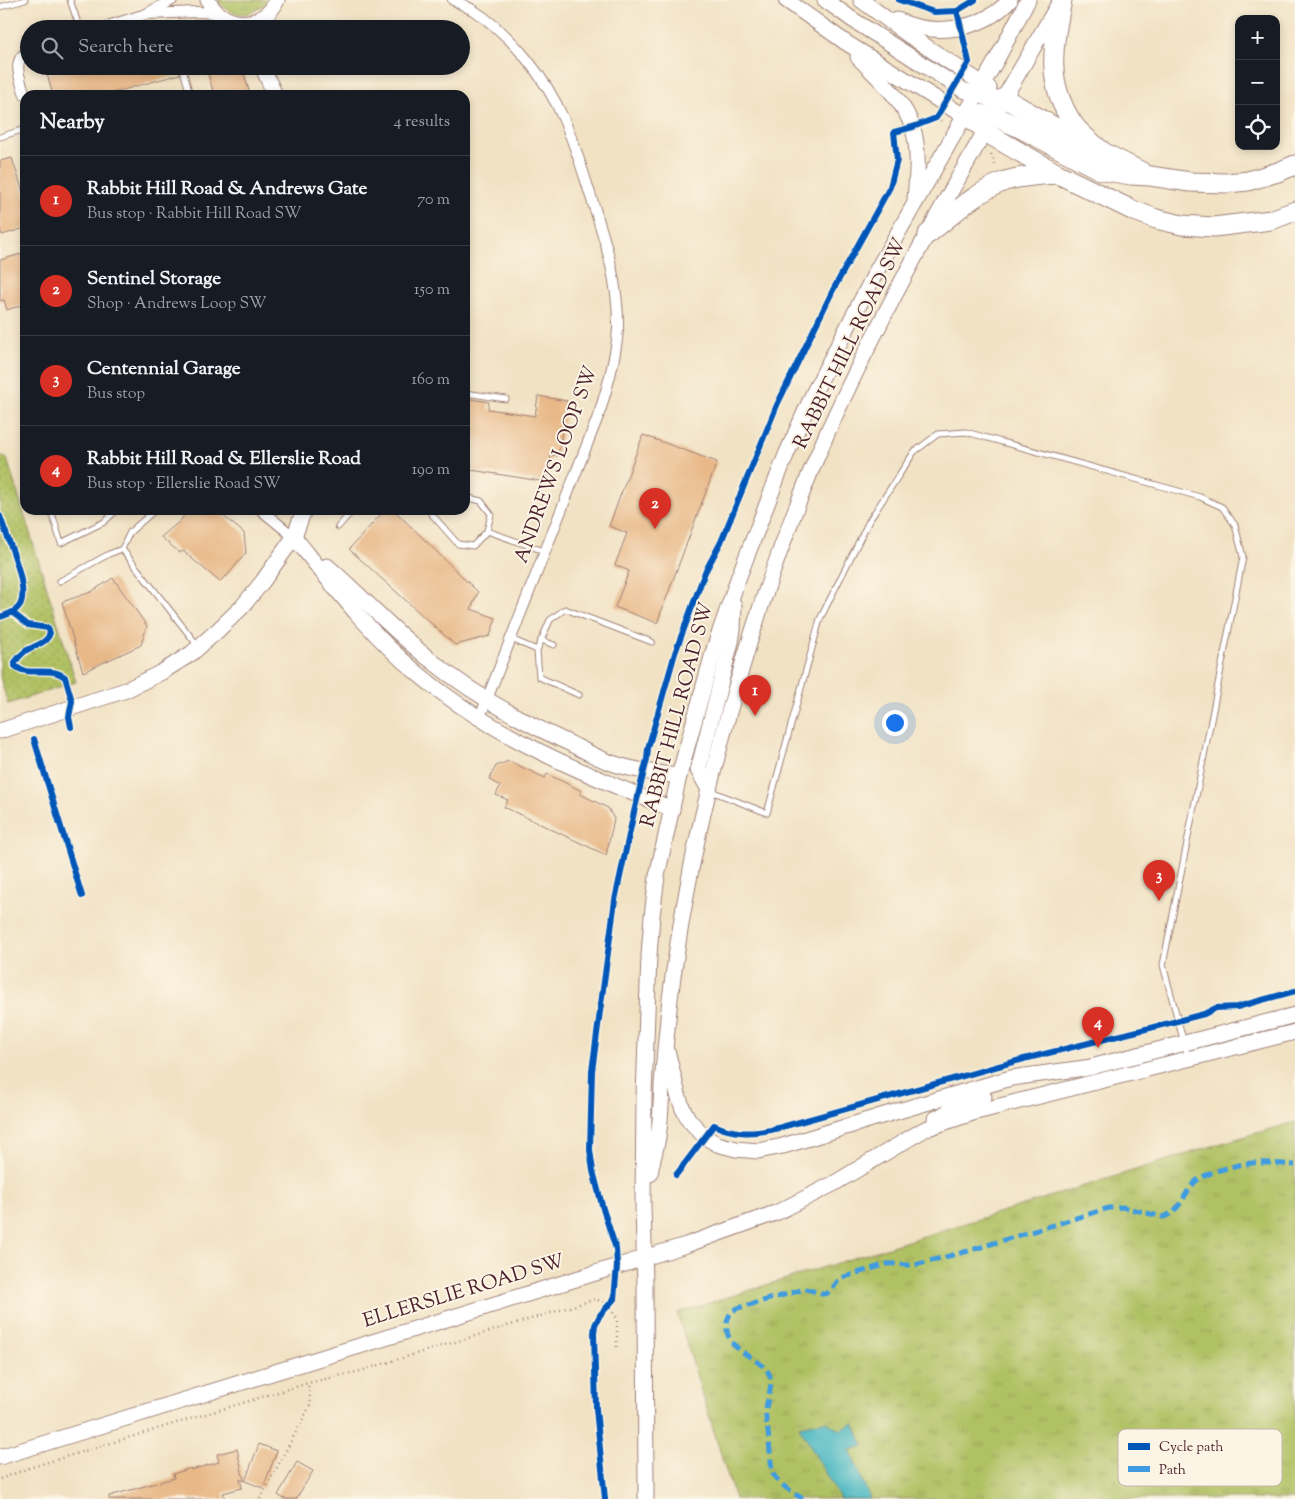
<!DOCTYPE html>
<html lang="en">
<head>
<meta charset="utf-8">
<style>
	:root { --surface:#171b24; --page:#20242c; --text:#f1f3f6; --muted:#9ea1a6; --line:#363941; --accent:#d93025 }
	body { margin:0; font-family:"Sorts Mill Goudy",serif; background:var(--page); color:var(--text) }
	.controls { position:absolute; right:15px; top:15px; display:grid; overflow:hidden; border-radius:10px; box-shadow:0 2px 8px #0003 }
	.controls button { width:45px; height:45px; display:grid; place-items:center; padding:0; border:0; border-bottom:1px solid var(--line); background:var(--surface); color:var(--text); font:25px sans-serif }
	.you { position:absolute; left:894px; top:722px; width:18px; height:18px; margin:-12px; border:4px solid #fff; border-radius:50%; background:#1a73e8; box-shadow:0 0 0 8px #1a73e833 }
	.badge { display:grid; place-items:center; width:32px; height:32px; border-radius:50%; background:var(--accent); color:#fff; font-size:16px; font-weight:700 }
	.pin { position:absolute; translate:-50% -41px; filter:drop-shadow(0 1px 2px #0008) }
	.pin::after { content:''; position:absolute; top:26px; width:18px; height:15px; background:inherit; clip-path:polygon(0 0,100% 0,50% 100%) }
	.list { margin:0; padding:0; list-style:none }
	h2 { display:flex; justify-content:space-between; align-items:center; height:65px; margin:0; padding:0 20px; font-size:21px }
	h2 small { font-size:16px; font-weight:400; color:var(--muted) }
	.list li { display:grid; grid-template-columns:32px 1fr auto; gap:15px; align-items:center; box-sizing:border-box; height:90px; padding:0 20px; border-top:1px solid var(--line) }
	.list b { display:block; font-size:19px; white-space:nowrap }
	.list p { margin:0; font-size:16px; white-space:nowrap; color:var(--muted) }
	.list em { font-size:16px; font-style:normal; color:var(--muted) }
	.icon { flex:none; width:28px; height:28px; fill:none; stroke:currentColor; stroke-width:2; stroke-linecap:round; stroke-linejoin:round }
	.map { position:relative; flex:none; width:1295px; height:1499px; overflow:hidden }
	.search { position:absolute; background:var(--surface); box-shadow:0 2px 8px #0003; left:20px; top:20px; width:450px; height:55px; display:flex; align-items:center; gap:12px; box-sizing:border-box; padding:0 18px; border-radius:28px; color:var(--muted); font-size:19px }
	.panel { position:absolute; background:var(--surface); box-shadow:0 2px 8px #0003; left:20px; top:90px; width:450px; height:425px; border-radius:15px }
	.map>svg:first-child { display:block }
</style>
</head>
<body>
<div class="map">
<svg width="1295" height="1499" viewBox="0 0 1295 1499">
	<defs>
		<pattern id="grass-tufts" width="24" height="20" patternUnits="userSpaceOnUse" patternTransform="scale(1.25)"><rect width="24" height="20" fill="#b0c164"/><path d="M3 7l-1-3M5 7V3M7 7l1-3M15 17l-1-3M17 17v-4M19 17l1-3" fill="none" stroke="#99a557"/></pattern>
		<pattern id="park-dots" width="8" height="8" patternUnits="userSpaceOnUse" patternTransform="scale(1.25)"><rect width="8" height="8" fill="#b0c164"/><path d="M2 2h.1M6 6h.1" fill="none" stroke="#99a557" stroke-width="1.8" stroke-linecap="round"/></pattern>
	</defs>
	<rect width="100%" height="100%" fill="#fcf5e5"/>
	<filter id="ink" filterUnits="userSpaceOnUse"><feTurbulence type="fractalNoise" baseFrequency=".02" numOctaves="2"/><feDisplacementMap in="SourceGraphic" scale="10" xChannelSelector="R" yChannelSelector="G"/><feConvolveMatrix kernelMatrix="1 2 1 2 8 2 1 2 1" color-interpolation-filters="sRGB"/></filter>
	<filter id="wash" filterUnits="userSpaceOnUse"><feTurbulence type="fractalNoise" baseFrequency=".0096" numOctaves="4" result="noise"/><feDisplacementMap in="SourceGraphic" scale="20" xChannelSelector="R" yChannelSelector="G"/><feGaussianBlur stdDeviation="1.12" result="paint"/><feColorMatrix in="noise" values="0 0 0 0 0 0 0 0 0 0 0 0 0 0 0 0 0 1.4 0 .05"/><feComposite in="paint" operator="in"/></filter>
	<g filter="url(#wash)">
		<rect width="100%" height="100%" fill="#f1e2c4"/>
		<g fill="url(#grass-tufts)" stroke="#7d7048">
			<path d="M 218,0 L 268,0 C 253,17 232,20 218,0 Z"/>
			<polygon points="1295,1122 1295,1499 735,1499 677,1313 1219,1144"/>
		</g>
		<polygon fill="url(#park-dots)" stroke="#7d7048" points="0,455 7,459 76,682 8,704 0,677"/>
		<polygon fill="#4ab8c2" stroke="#4a6c76" points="825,1421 841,1430 854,1423 864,1446 850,1450 870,1499 840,1499 799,1426"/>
		<g id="blocks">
			<g fill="#e8b887">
				<polygon points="76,66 178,66 180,74 105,95 53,95 47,74"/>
				<polygon points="206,66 242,66 250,95 214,95"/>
				<polygon points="12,158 25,198 25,228 2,235 0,228 0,161"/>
				<polygon points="25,253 25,304 7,310 4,300 0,301 0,260"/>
				<polygon points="538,396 567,401 558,456 551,455 547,482 465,469 465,398 489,402 488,409 535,416"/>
				<polygon points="643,435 717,462 657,623 615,607 629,571 615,565 627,533 609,526"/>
				<polygon points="187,510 216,510 244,533 246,553 226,577 225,576 220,582 183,551 180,553 161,537 181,520"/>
				<polygon points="385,510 394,510 478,592 471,609 496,618 490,636 455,645 349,549"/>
				<polygon points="113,578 147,626 141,645 83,672 62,602 91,592"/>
				<polygon points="509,761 545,778 547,774 582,791 580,794 608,808 614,819 606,855 504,807 508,800 496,795 500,786 491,781 489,779 496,766"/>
				<polygon points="259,1444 277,1451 263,1488 245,1481"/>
				<polygon points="237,1449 244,1481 240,1479 242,1488 223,1493 225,1499 109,1499 109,1496 174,1478 173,1474 191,1468 191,1470 219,1462 217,1454"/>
				<polygon points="297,1462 313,1471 296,1499 284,1499 278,1495"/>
			</g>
		</g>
	</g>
	<g filter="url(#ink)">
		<use href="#blocks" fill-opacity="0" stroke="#9e8078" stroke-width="1"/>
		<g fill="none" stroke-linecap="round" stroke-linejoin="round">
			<g stroke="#9e8078" stroke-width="7">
				<g id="lane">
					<polyline points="70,0 80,29"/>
					<polyline points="0,7 25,0"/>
					<polyline points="182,66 190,95"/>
					<polyline points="0,137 25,129"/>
					<polyline points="465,393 506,399"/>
					<polyline points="465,497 481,501 491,514 487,531 544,551"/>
					<polyline points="51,510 61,543 104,522 117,510"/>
					<polyline points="155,510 130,532 122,549 198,646"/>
					<polyline points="428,510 458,544 473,546 487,531"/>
					<polyline points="338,527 353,510"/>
					<polyline points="60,581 109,554 122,549"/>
					<polyline points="511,639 537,650"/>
					<polyline points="541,640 554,645"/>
					<polyline points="579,695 539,677 537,650 550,620 565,609 652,642"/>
					<polyline points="711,791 767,813 820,619 869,521 914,452 938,434 966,432 1200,497 1222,507 1235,525 1243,557 1163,965 1188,1058"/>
				</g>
			</g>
			<g stroke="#9e8078" stroke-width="12">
				<g id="street">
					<path d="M 453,0 C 460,3 467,7 473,10 C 512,35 546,78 564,120 C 576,147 584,175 593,203 C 606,243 619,285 618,329 C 616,358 608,386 599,414 L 480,717"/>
					<polyline points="149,14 197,12 216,13"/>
					<polyline points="98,29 146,14 172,0"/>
					<path d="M 25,95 C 21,81 10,59 29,51"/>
					<polyline points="261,510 294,537"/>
				</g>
			</g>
			<g stroke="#9e8078" stroke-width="17">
				<g id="secondary">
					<path d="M 208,0 C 221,29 264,31 277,0"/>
					<polyline points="786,0 845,42 964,116 985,132"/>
					<polyline points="825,0 853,20 963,90 990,99 1004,98"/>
					<polyline points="861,0 907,34 989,88"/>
					<path d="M 897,20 C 933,37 982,31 1010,0"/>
					<path d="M 858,57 C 878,78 903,99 912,126 C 920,148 917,177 915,199"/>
					<polyline points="262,66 275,95"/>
					<path d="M 294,537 C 332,584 369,633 416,672 C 490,735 582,773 672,809"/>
					<path d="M 327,566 C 362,596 392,630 428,658 C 471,693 521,721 571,744 C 583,750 596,757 609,762 C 631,770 655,773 679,776"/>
					<polyline points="0,731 126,690 162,672 192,653 217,631 242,607 263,581 294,537 304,510"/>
					<polyline points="709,790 698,770 731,642 733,630 734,605"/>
					<polyline points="668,1054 678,1095 683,1109 689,1120 705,1137 717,1144 736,1149 758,1151 783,1146 888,1114 1011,1078 1092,1067"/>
					<polyline points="1083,1069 1295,1015"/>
					<polyline points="935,1119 966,1102 984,1097"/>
					<path d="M 650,1174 C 652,1161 656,1149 658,1137 C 661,1120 661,1103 662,1086 C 664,1057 667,1028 670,999 C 679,929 692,857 709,789 C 739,666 777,546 828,431 C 895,284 977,144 1058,5"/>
					<polyline points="0,1457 686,1245 778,1212 833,1184 925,1129 976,1112 1295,1032"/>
					<polyline points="646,1499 645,1286 643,1204 644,1096 649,956 652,916 657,876 679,776 715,646 739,576 786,455 813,394 878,268 997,59 1028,0"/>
				</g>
			</g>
			<g stroke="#9e8078" stroke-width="21">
				<g id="highway">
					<path d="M 1062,0 C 1053,47 1045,83 1074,125 C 1081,135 1093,143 1102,151"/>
					<polyline points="1004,98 1058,129 1142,172"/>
					<polyline points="964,116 978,114 994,116 1020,128 1100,170 1131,175 1150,176 1190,182 1226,183 1248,181 1278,172 1295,165"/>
					<polyline points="985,132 1058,174 1132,210 1156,219 1182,225 1214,227 1271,220 1295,211"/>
					<path d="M 928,234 C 952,215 976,192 1005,181 C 1021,176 1040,175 1058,174"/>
				</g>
			</g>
			<g stroke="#9e8078" stroke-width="2.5" stroke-dasharray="1 4" stroke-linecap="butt">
				<polyline points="936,118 941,121"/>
				<polyline points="991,154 996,167"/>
				<polyline points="0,519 1,521"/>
				<polyline points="0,1479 32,1467 308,1383 360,1371 596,1299 608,1305 617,1318 617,1349"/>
				<polyline points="260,1499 311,1404 308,1383"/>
			</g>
			<use href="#lane" stroke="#fff" stroke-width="5"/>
			<use href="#street" stroke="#fff" stroke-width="10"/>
			<use href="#secondary" stroke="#fff" stroke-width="15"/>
			<use href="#highway" stroke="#fff" stroke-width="19"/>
			<path stroke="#409be1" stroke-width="5" stroke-dasharray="10 5" stroke-linecap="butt" d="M 803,1499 C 793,1492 779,1485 773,1474 C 770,1460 770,1446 768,1432 C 767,1424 765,1417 766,1409 C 767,1398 775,1382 768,1372 C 756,1354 723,1351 727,1322 C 729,1314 731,1311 738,1308 L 805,1289 C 813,1289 821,1298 829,1292 C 834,1288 836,1282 841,1278 L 887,1264 C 897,1263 906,1266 915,1265 L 968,1251 L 1109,1208 L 1123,1207 L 1163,1217 C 1180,1212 1183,1195 1194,1183 C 1203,1173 1238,1164 1252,1163 C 1266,1162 1281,1164 1295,1165"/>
			<g stroke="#fcf5e5" stroke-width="9">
				<g id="cycleway">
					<polyline points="899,0 934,12 957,11 975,0"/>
					<path d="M 0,516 C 6,536 30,587 20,605 C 15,613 8,614 0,617"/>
					<path d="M 13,613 L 28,625 L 48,628 L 50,633 C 47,643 36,645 27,650 C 22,653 19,657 15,662 L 15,666 C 29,678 49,665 65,677 L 72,701 L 69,717 L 71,727"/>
					<polyline points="34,739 82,896"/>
					<path d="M 676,1175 L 714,1125 C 733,1134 750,1134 771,1130 L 1024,1059 L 1150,1028 L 1204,1014 L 1216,1008 L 1237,1007 L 1295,991"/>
					<polyline points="605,1499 596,1409 594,1333 595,1325 600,1315 614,1299 617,1266 616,1249 603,1209 593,1171 590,1150 592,1071 615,900 634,812 647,759 648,748 675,653 705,572 721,542 777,405 833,290 890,187 897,160 894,132 913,127 936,118 969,62 957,11"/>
				</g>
			</g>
			<use href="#cycleway" stroke="#0057b8" stroke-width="6"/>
		</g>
	</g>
	<g text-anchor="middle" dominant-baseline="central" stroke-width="4" stroke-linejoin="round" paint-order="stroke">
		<g font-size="20" fill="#4a1f2b" stroke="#fcf5e5">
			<text transform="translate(851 344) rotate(-64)">RABBIT HILL ROAD SW</text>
			<text transform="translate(557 465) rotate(-70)">ANDREWS LOOP SW</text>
			<text transform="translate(678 715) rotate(-75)">RABBIT HILL ROAD SW</text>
			<text transform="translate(464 1292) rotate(-17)">ELLERSLIE ROAD SW</text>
		</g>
	</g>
	<rect x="1118" y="1429" width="164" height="57" rx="8" fill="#fcf5e5" stroke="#c7b5ad" stroke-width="1"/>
	<rect x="1128" y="1443" width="22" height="7" fill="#0057b8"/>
	<rect x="1128" y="1466" width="22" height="6" fill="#409be1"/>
	<g font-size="14" fill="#4a1f2b">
		<text x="1159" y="1451">Cycle path</text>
		<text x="1159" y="1474">Path</text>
	</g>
</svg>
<div class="controls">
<button>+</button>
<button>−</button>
<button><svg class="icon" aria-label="locate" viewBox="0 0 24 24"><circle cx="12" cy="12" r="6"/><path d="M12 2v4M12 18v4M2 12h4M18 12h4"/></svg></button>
</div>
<div class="you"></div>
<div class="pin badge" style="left:755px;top:716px">1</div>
<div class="pin badge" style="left:655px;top:529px">2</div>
<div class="pin badge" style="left:1159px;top:901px">3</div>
<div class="pin badge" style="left:1098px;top:1048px">4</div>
<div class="search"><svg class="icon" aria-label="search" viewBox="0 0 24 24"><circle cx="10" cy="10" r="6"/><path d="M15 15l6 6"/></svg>Search here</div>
<section class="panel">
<h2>Nearby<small>4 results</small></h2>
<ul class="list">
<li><span class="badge">1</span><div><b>Rabbit Hill Road &amp; Andrews Gate</b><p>Bus stop · Rabbit Hill Road SW</p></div><em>70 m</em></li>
<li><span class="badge">2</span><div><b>Sentinel Storage</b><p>Shop · Andrews Loop SW</p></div><em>150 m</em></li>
<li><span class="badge">3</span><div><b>Centennial Garage</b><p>Bus stop</p></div><em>160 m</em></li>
<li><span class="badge">4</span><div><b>Rabbit Hill Road &amp; Ellerslie Road</b><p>Bus stop · Ellerslie Road SW</p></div><em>190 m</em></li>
</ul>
</section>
</div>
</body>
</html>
